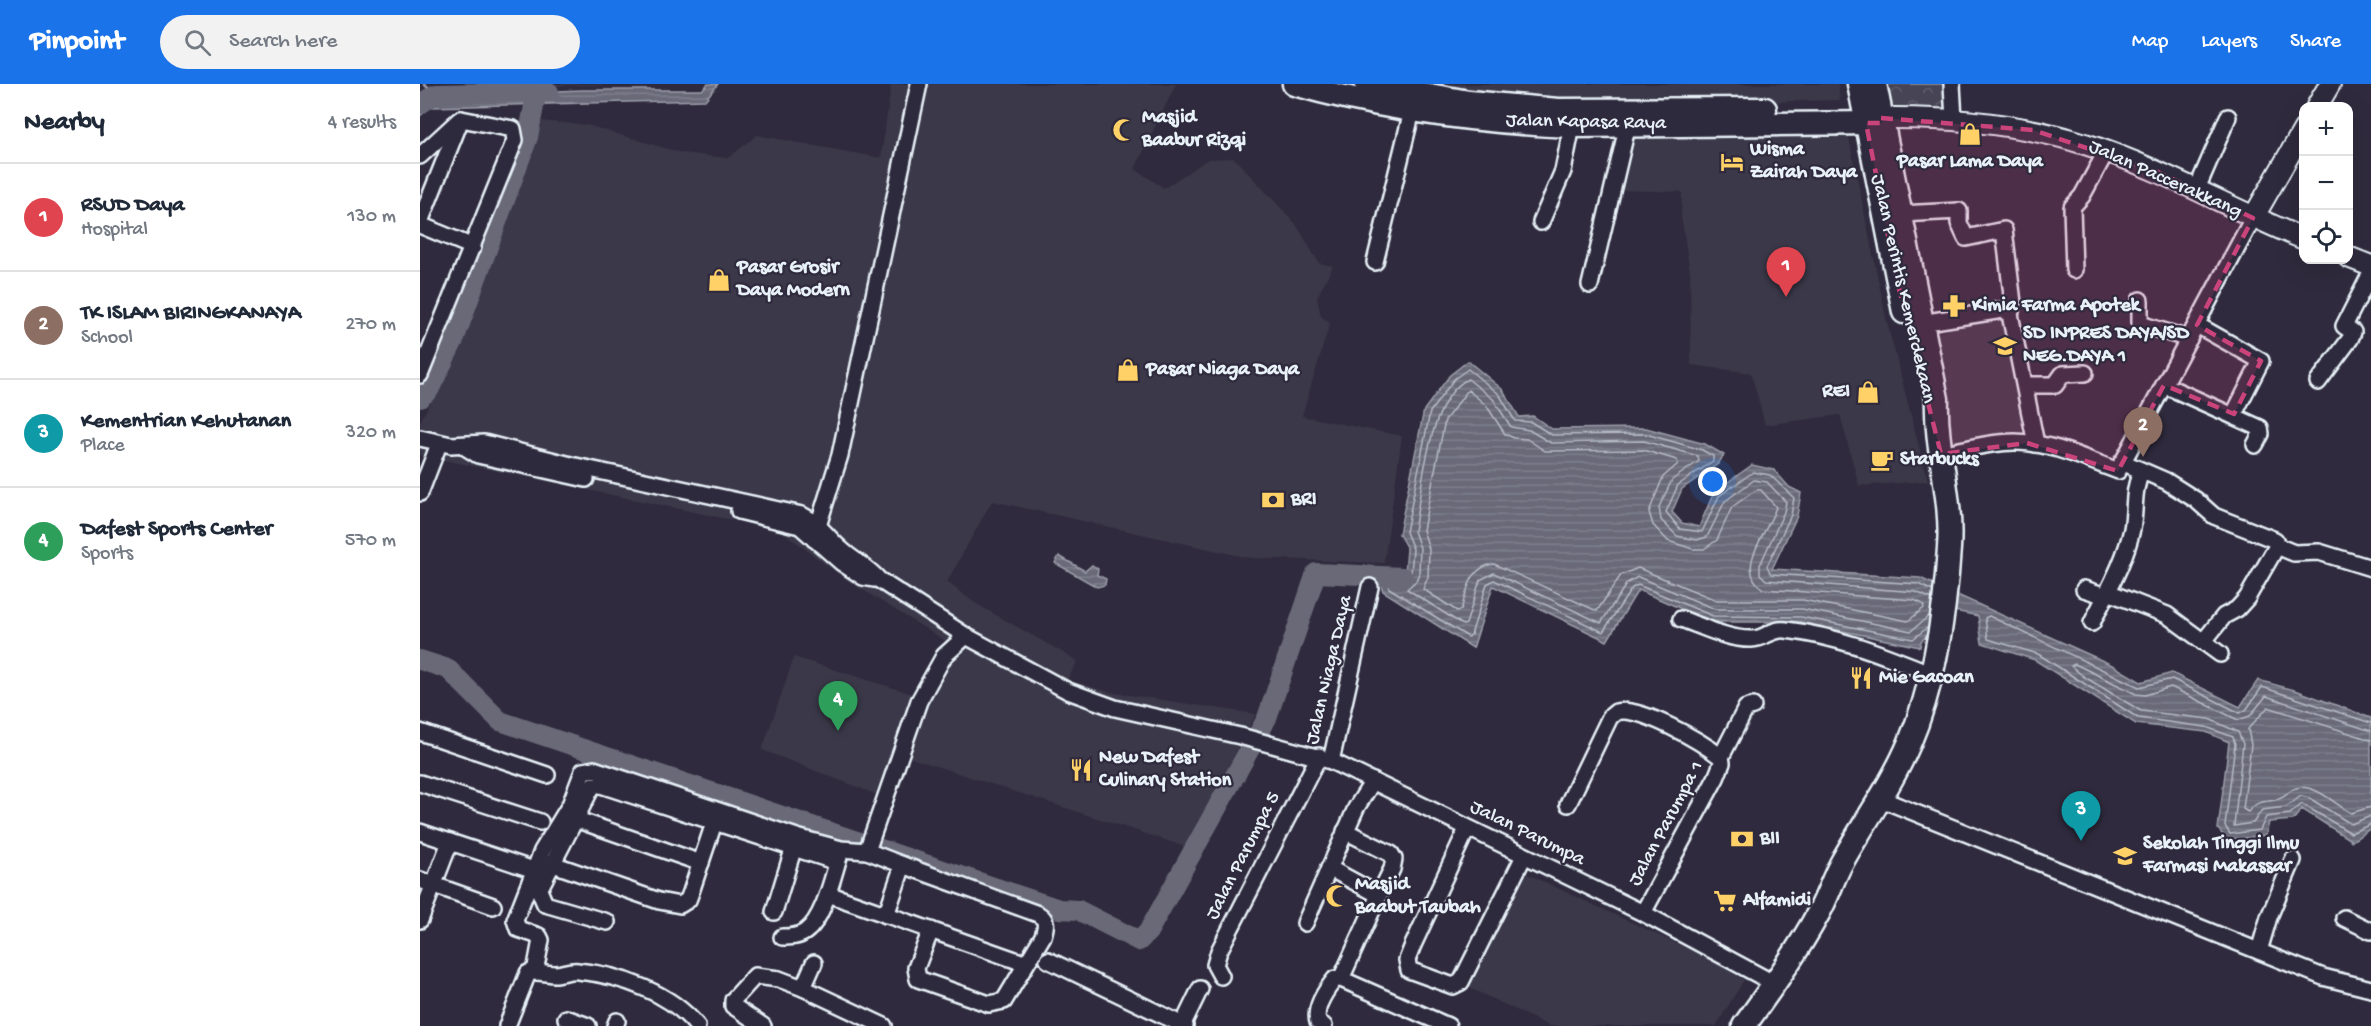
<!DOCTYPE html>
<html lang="en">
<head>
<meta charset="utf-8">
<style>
	:root { --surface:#fff; --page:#f2f2f3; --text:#1f2937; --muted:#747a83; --line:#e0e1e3; --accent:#1a73e8 }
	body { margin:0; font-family:"Gochi Hand",sans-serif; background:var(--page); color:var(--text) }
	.controls { position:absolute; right:18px; top:18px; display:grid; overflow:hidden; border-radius:12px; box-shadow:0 6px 24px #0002 }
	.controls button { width:54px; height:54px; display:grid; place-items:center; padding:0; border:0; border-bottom:2px solid var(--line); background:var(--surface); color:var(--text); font:30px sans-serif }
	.you { position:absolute; left:1293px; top:398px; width:21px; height:21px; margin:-15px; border:4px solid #fff; border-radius:50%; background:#1a73e8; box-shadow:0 0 0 9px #1a73e833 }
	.badge { display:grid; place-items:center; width:39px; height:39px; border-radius:50%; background:var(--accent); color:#fff; font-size:20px; font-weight:700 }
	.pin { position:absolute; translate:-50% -50px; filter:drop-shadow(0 2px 3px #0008) }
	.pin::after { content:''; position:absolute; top:32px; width:21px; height:18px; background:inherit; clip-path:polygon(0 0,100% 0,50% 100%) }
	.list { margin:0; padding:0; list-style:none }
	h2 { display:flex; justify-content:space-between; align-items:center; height:78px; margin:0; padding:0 24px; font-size:26px }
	h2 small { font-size:20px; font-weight:400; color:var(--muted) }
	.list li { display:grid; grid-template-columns:39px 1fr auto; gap:18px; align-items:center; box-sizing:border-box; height:108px; padding:0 24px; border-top:2px solid var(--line) }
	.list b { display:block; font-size:22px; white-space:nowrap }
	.list p { margin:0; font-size:20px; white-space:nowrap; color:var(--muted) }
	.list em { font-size:20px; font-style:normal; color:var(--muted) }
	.icon { flex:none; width:33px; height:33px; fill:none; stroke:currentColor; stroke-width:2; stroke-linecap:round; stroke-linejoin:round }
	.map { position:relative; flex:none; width:1951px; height:942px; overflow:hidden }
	header { display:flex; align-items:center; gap:36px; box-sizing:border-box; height:84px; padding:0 30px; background:var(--accent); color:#fff }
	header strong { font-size:28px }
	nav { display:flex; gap:33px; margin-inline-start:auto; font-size:21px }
	.search { width:420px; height:54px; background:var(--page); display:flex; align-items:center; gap:15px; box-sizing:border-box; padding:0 21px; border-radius:33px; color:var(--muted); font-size:22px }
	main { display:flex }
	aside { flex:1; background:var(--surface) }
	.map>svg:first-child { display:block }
</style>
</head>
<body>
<header>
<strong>Pinpoint</strong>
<div class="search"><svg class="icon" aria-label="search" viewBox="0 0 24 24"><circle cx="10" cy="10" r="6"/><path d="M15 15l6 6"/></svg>Search here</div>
<nav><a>Map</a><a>Layers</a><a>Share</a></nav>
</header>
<main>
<aside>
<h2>Nearby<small>4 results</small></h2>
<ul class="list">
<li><span class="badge" style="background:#e0444e">1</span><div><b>RSUD Daya</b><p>Hospital</p></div><em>130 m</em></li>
<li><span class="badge" style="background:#8d6e63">2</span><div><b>TK ISLAM BIRINGKANAYA</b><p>School</p></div><em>270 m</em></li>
<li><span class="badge" style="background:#0f9aa8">3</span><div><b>Kementrian Kehutanan</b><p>Place</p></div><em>320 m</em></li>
<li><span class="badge" style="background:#2e9e5b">4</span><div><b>Dafest Sports Center</b><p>Sports</p></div><em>570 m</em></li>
</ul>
</aside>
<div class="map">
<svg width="1951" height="942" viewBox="0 0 1951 942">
	<defs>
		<pattern id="park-crowns" width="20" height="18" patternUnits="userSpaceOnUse" patternTransform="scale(1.5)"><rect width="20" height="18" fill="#464455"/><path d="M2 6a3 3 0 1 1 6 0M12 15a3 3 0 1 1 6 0" fill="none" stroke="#615f6e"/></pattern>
		<pattern id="water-rules" width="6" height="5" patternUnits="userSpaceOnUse" patternTransform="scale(1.5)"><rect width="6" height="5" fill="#696978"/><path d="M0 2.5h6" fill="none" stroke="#7e7f8c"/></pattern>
	</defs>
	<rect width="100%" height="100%" fill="#2f2a3d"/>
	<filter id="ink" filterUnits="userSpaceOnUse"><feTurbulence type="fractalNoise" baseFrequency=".0167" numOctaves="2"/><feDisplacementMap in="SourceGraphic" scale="12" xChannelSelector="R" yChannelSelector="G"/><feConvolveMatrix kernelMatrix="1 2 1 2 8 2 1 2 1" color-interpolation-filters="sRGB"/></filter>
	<g filter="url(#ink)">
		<g fill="#3b3749">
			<polygon points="0,0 222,0 71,3"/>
			<polygon points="471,0 756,0 715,85 744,104 788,75 814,74 876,140 899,179 913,182 897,213 901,232 910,239 882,332 982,352 964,479 829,474 572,417 527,498 555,519 658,577 647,596 690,608 836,630 766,763 488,673 473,717 342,666 374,573 493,610 527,558 425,495 360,446 0,371 0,338 11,317 120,37 167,41 262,69 308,74 337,51 461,74"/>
			<polygon points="992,0 1418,0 1420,16 1175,22"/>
			<polygon points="1428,49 1467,238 1508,397 1439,402 1420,331 1345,341 1331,289 1271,281 1270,188 1261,132 1262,108 1199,106 1211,53"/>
			<polygon points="1587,221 1611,345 1528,368 1503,254 1527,246 1527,234"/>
			<polygon points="1099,786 1292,876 1324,896 1296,942 1129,942 1039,899"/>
		</g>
		<polygon fill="url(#park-crowns)" stroke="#979aa6" stroke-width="1.5" points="1464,0 1527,0 1528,25 1469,26"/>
		<g fill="url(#water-rules)" stroke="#9c9fab" stroke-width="1.5">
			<polygon points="288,0 298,0 285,16 11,23 0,32 0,21 10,12 163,6 282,6"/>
			<polygon points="1048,277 1083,306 1099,333 1113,332 1132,345 1226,344 1285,360 1304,371 1298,380 1262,405 1252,428 1262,439 1279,443 1294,408 1332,381 1354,386 1369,403 1381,409 1377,432 1352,485 1500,494 1692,581 1721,598 1752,589 1820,623 1838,596 1878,607 1951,634 1951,744 1932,757 1882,725 1873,736 1849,738 1846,751 1808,757 1798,745 1809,658 1786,648 1716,640 1615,576 1562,559 1558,532 1535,527 1501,557 1500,563 1380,538 1292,538 1218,506 1187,557 1073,502 1053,564 963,507 958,492 985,489 987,465 979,450 1004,326 1030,291"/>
			<polygon points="639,472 665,487 672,481 678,485 677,491 686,495 685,501 677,503 635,479"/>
		</g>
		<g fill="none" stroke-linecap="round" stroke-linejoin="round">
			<g stroke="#b5bbc5" stroke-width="1.5">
				<path d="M 1048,306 L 1066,321 L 1085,350 L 1094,354 L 1107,355 L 1125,367 L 1223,366 L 1257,376 L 1258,380 L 1243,393 L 1229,428 L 1233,441 L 1248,457 L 1273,465 L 1284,465 L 1297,456 L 1312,423 L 1336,406 L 1341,406 L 1356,423 C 1349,447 1313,484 1343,505 L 1494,516 L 1503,520 L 1504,524 L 1488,537 L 1383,516 L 1296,516 L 1218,484 L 1201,491 L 1177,527 L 1074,480 C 1050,482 1047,507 1041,526 L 1037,527 L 1003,505 L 1008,493 L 1009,465 L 1003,446 L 1025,336 Z"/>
				<path d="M 1510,531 L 1491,547 L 1382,525 L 1295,525 L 1218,493 L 1207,499 L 1181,539 L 1074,489 L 1060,496 L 1046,540 L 1043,541 L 987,505 L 996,497 L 999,489 L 1000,464 L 994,447 C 1002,406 1008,314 1048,295 L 1073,315 L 1091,343 L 1109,346 L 1131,359 L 1224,357 L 1278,372 L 1279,377 L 1252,396 L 1239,423 L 1241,436 L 1257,452 L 1277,456 L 1287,453 L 1305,417 L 1334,396 L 1347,398 L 1366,418 L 1364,428 L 1340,481 L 1340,490 L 1346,496 L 1496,508 L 1512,515"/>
				<polyline points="1508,543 1493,555 1381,533 1293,532 1218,501 1212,504 1183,548 1074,496 1067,500 1051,551 1048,553 969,504 967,500 987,495 991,490 993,465 986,448 1010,328 1034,295 1048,285 1079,310 1095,337 1111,338 1132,351 1226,350 1282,366 1293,372 1293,377 1258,401 1246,428 1260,445 1282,448 1299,412 1333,388 1350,391 1374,414 1371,431 1347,482 1351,490 1498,500 1513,507"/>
				<polyline points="1951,639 1842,603 1826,626 1820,629 1752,595 1719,603 1569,532 1565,534 1568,555 1618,570 1718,634 1786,643 1813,653 1815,660 1805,742 1810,750 1840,746 1846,733 1870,730 1882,720 1931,749 1951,740"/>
				<polyline points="1951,647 1846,612 1830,632 1818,636 1751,603 1725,611 1716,610 1655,580 1651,582 1663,592 1721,627 1789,635 1818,648 1823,660 1814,742 1833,739 1842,726 1866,723 1881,712 1889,714 1931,740 1951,732"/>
				<path d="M 1951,656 L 1848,623 L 1828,645 L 1831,661 L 1823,725 L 1828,728 C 1841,712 1846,721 1861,714 C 1867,712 1869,706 1876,704 C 1895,699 1916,721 1931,729 L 1951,723"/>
			</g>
			<polyline stroke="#9c9fab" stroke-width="3" points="4,0 16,10"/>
			<g stroke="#696978" stroke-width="20">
				<polyline points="0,20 16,10 129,8"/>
				<polyline points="0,314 9,306 34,256 108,53 117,7"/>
				<polyline points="0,576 28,585 80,637 639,825 658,826 719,857 728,848 847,634 896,489 983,493"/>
			</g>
			<g stroke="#e8f1f8" stroke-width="20">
				<g id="minor">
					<polyline points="1532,0 1534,36"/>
					<polyline points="0,72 39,36"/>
					<polyline points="1776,107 1808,33"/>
					<polyline points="1480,130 1539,127 1539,139 1546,154 1584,146 1593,219 1591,227"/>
					<polyline points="0,138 41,35"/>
					<polyline points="1121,138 1143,87 1152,42"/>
					<polyline points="0,141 53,163"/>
					<polyline points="955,178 992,27"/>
					<polyline points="1654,186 1652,123 1662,112 1686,68"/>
					<polyline points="1170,201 1208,40"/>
					<polyline points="1720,216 1720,240 1769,255"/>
					<polyline points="1501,239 1589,225 1616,360"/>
					<polyline points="1777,241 1841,277 1814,330"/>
					<polyline points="0,291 95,56 93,45 41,35"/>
					<polyline points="1898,298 1930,255 1933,248 1924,242 1951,189"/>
					<polyline points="1606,301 1635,301 1643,290 1665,289"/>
					<polyline points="1744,301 1840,344 1841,350 1835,361"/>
					<path d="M 0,354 L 31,361 L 64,359 L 151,381 L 382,431 C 399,439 408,454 422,466 C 434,477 448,483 459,496 L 546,552 L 648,607 L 695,624 L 820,652 L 911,677 L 1223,829 L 1344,894"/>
					<polyline points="45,363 58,371 166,395"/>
					<path d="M 1521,370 C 1546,365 1571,358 1595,358 C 1630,358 1666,375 1698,387 L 1833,134"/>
					<polyline points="1702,378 1746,397 1776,416 1794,432 1855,456 1857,462 1874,469 1899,468 1951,484"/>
					<polyline points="0,409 19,360"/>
					<polyline points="319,427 380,442 422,479 443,493 454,495"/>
					<polyline points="394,455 420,371 499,0"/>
					<polyline points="1664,505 1686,512"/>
					<polyline points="1688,508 1747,531 1800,570"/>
					<path d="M 1261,535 C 1282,542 1309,556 1332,555 C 1345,555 1352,544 1366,546 C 1418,552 1464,571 1512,590"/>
					<path d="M 1672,539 C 1686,510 1705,478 1712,445 C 1716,424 1712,406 1722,387"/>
					<polyline points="1783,558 1804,532 1817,525 1827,514 1857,462"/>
					<polyline points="0,648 127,691"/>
					<polyline points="1301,673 1326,624 1333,622"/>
					<polyline points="911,677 950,503"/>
					<polyline points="0,699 120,738"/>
					<polyline points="1461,715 1903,893 1951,905"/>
					<path d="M 1148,720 L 1190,633 L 1196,628 C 1219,621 1282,658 1301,673 L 1302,679 L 1296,694 L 1223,829"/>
					<polyline points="155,735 281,779"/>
					<polyline points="1047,745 993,861 987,876 989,886 1033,902 1041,898 1104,772"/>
					<polyline points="925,747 971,770 974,775 972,785 959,811"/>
					<polyline points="0,748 108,784"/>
					<polyline points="447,767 483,781"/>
					<polyline points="133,780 239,817 260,821 268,816 271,808 294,739"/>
					<polyline points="909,784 959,811 921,895 1028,942"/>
					<polyline points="0,796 73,822"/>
					<polyline points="408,810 604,879"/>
					<polyline points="354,828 373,766"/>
					<path d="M 466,831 L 483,781 L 618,830 C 628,836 626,842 623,852 L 584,917 L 569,920 L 498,895 L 496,884 L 511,846"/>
					<polyline points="1924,834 1951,847"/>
					<polyline points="0,836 30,758"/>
					<polyline points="187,838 125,820 119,806 173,701 181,701 417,778"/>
					<polyline points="885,839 936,724 953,697"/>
					<path d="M 362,853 C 370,853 378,853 385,848 C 404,835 413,791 420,770"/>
					<polyline points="1839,867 1849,833 1873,776"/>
					<polyline points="628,876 765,942"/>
					<polyline points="115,888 121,856 119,852 98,845 95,836 122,767 150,721 163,687 174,685 380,754 421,765 447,767 499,617 524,572 546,552"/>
					<polyline points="801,892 795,881 799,867 899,672"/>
					<polyline points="383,904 464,942"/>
					<polyline points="146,934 168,942"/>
					<path d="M 87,942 L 108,889 C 117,886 126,890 136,890 C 144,889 150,886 158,887 C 200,891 251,909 277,942"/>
					<polyline points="195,942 197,937"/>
					<polyline points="343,942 313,922 313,916 335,892 359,895 383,904 394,879"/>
					<polyline points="762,942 780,905"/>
					<path d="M 904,942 L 898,938 C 894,924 906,906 915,895 L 921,895"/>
				</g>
			</g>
			<g stroke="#e8f1f8" stroke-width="24">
				<g id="major">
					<polyline points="1897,22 1910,0"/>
					<path d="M 1461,34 C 1530,33 1599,39 1665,60 C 1741,84 1810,125 1884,155"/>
					<polyline points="1833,134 1884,45"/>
					<polyline points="1928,173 1951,182"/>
				</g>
			</g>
			<g stroke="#e8f1f8" stroke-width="27">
				<g id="highway">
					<path d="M 874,0 C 965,26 1058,38 1152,42 L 1462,39"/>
					<polyline points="946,0 1049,18 1138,26 1345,25"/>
					<polyline points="1439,0 1484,228"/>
					<path d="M 1324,942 C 1350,906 1378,867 1399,828 C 1408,812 1413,794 1422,778 C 1444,738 1471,702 1489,660 C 1515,599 1525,530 1529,464 C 1533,414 1515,365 1517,315 L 1455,0"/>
				</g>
			</g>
			<use href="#minor" stroke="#2f2a3d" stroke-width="15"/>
			<use href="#major" stroke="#2f2a3d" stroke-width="20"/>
			<use href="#highway" stroke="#2f2a3d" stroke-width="22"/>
		</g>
	</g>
	<path fill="#ca437a" fill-opacity="0.2" stroke="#ca437a" stroke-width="4.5" stroke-dasharray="12 8" stroke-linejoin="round" d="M 1461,34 L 1613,46 L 1738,88 L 1833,134 L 1777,241 L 1841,277 L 1814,330 L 1744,301 L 1698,387 L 1607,359 L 1521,370 L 1476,193 L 1446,39 L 1462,39 Z"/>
	<defs>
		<g id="mosque-bare" transform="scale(1.8)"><path d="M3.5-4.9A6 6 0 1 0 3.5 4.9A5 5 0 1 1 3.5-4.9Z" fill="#ffd166" stroke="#2f2a3d" stroke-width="2.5" paint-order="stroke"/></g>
		<g id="shop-bare" transform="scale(1.8)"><path d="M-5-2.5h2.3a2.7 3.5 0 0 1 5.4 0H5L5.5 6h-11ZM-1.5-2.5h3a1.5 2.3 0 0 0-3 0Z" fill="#ffd166" stroke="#2f2a3d" stroke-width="2.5" paint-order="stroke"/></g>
		<g id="hotel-bare" transform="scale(1.8)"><path d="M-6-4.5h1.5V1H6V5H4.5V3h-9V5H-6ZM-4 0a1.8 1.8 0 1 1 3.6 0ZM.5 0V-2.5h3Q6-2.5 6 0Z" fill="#ffd166" stroke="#2f2a3d" stroke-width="2.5" paint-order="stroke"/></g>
		<g id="pharmacy-bare" transform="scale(1.8)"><path d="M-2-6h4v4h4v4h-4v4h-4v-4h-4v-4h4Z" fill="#ffd166" stroke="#2f2a3d" stroke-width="2.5" paint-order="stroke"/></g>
		<g id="school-bare" transform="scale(1.8)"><path d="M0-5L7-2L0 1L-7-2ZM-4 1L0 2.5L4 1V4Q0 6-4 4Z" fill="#ffd166" stroke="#2f2a3d" stroke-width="2.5" paint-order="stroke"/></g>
		<g id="cafe-bare" transform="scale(1.8)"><path d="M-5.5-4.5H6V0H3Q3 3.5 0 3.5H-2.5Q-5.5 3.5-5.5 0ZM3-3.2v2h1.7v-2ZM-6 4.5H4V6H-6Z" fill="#ffd166" stroke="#2f2a3d" stroke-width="2.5" paint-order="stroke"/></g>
		<g id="bank-bare" transform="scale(1.8)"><path d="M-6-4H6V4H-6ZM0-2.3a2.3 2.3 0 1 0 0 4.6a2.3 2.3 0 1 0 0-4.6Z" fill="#ffd166" stroke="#2f2a3d" stroke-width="2.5" paint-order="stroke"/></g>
		<g id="restaurant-bare" transform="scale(1.8)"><path d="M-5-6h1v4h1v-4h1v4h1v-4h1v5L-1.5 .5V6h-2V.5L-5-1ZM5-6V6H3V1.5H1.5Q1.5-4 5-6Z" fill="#ffd166" stroke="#2f2a3d" stroke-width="2.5" paint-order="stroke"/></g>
		<g id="university-bare" transform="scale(1.8)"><path d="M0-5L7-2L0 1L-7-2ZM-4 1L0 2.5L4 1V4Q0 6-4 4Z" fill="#ffd166" stroke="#2f2a3d" stroke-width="2.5" paint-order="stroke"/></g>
		<g id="supermarket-bare" transform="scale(1.8)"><path d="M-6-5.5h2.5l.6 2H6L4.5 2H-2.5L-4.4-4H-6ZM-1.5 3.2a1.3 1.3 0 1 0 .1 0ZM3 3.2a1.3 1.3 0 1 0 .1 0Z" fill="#ffd166" stroke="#2f2a3d" stroke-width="2.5" paint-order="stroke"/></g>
	</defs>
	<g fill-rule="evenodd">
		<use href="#mosque-bare" x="704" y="46"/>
		<use href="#shop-bare" x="1550" y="50"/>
		<use href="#hotel-bare" x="1312" y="78"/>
		<use href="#shop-bare" x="299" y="196"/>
		<use href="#pharmacy-bare" x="1534" y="222"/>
		<use href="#school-bare" x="1585" y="262"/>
		<use href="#shop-bare" x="708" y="286"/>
		<use href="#shop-bare" x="1448" y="308"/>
		<use href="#cafe-bare" x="1462" y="376"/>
		<use href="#bank-bare" x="853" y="416"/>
		<use href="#restaurant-bare" x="1441" y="594"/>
		<use href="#restaurant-bare" x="661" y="686"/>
		<use href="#bank-bare" x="1322" y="755"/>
		<use href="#university-bare" x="1705" y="772"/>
		<use href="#mosque-bare" x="917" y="812"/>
		<use href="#supermarket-bare" x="1305" y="817"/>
	</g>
	<g text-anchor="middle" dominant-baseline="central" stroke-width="4.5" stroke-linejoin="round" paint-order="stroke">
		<g font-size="20" font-weight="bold" fill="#e8f1f8" stroke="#2f2a3d" text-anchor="start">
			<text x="722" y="34">Masjid<tspan x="722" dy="23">Baabur Rizqi</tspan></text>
			<text x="1330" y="66">Wisma<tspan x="1330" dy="23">Zairah Daya</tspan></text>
			<text x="1550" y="78" text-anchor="middle">Pasar Lama Daya</text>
			<text x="317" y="184">Pasar Grosir<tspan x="317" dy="23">Daya Modern</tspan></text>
			<text x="1552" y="222">Kimia Farma Apotek</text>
			<text x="1603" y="250">SD INPRES DAYA/SD<tspan x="1603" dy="23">NEG.DAYA 1</tspan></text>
			<text x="726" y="286">Pasar Niaga Daya</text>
			<text x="1430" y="308" text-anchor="end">REI</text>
			<text x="1480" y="376">Starbucks</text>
			<text x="871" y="416">BRI</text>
			<text x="1459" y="594">Mie Gacoan</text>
			<text x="679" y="674">New Dafest<tspan x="679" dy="23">Culinary Station</tspan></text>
			<text x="1340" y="755">BII</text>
			<text x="1723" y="760">Sekolah Tinggi Ilmu<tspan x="1723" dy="23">Farmasi Makassar</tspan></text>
			<text x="935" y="801">Masjid<tspan x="935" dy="23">Baabut Taubah</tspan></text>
			<text x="1323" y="817">Alfamidi</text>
		</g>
		<g font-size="20" fill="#e8f1f8" stroke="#2f2a3d">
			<text transform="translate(1166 39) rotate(1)">Jalan Kapasa Raya</text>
			<text transform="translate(1745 96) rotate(24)">Jalan Paccerakkang</text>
			<text transform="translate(1482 205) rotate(77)">Jalan Perintis Kemerdekaan</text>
			<text transform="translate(910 586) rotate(-77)">Jalan Niaga Daya</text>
			<text transform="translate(1247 740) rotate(-62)">Jalan Parumpa 1</text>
			<text transform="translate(1107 750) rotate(26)">Jalan Parumpa</text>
			<text transform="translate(824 772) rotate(-63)">Jalan Parumpa 5</text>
		</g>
	</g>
</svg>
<div class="controls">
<button>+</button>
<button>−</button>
<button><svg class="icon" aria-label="locate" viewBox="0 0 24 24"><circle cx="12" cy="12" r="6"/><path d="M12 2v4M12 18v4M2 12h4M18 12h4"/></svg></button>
</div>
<div class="you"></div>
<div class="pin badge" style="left:1366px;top:213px;background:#e0444e">1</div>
<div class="pin badge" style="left:1723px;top:373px;background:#8d6e63">2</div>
<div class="pin badge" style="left:1661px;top:757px;background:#0f9aa8">3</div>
<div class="pin badge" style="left:418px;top:647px;background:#2e9e5b">4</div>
</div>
</main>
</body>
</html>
